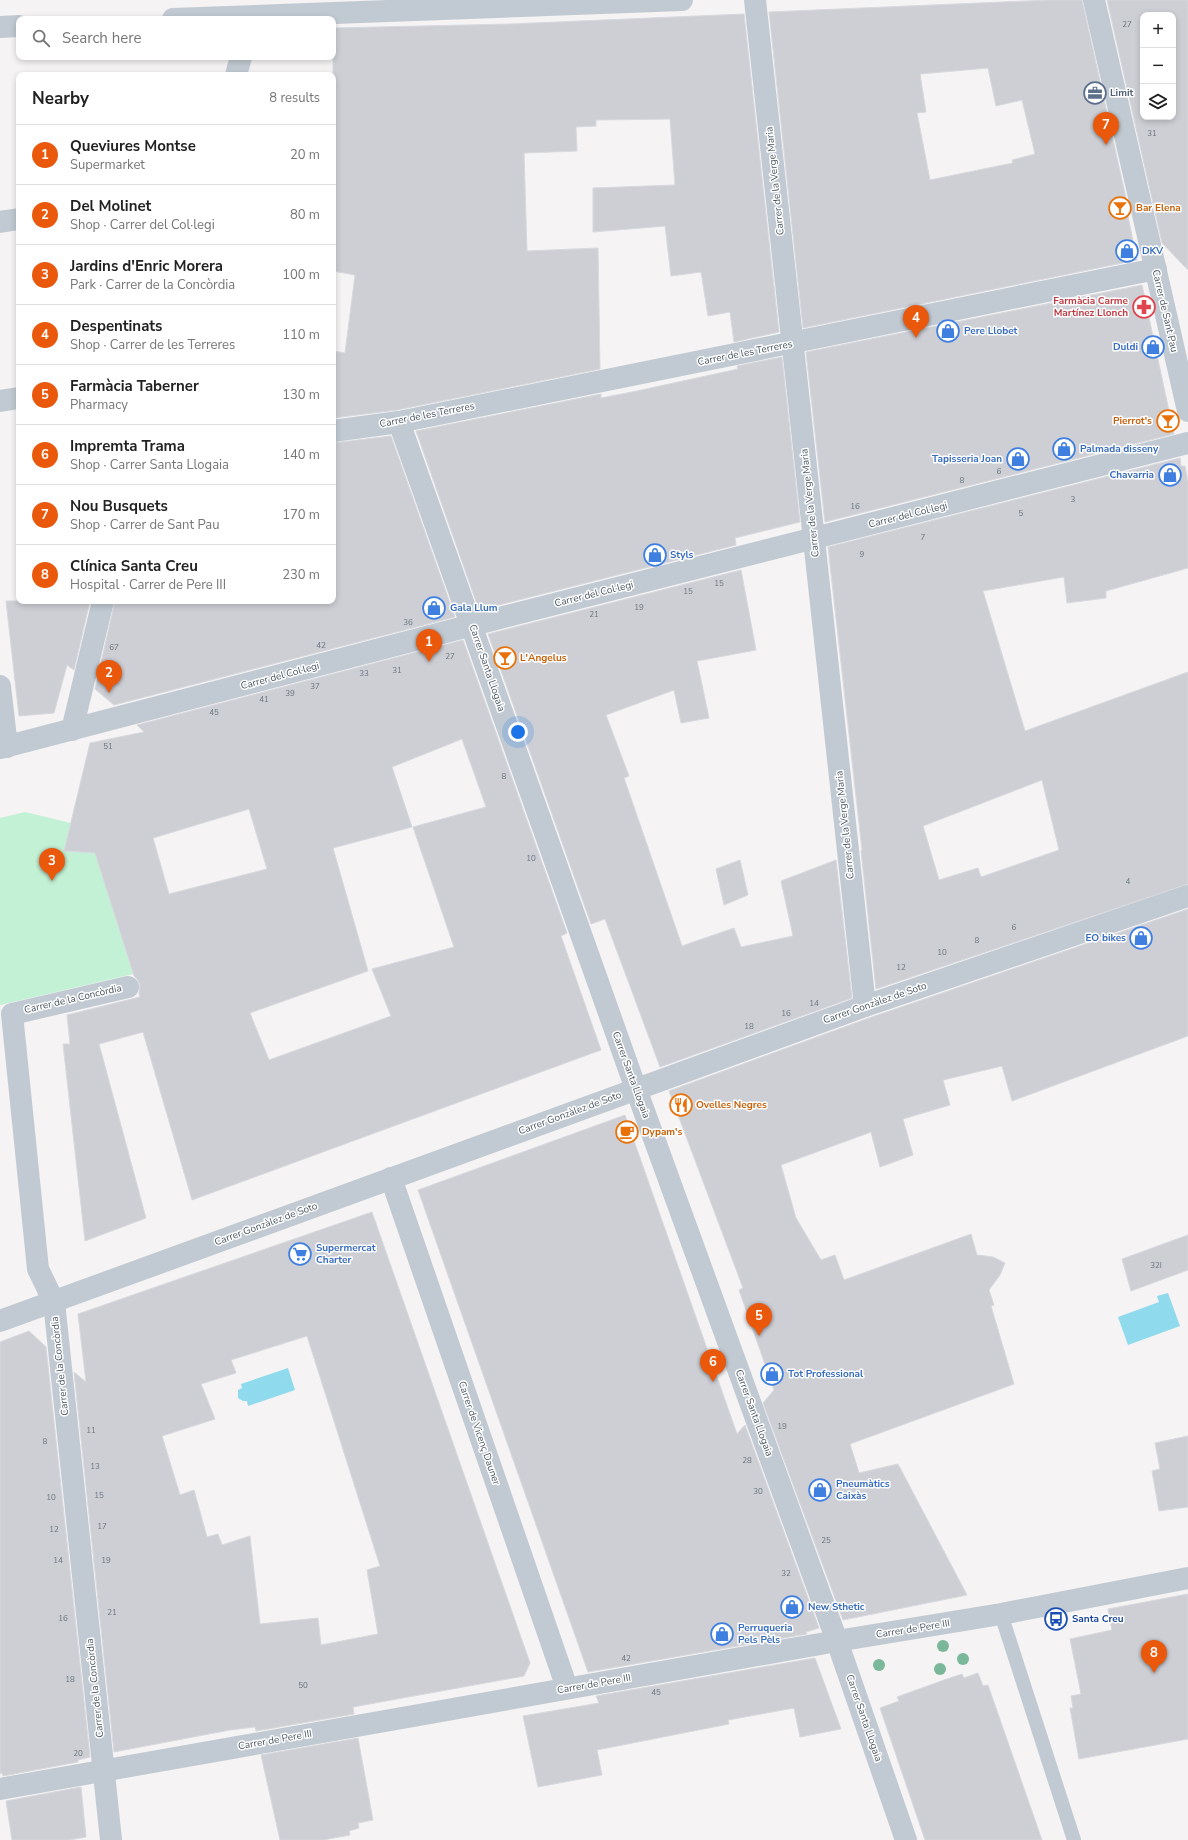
<!DOCTYPE html>
<html lang="en">
<head>
<meta charset="utf-8">
<style>
	:root { --surface:#fff; --page:#f2f2f2; --text:#222; --muted:#767676; --line:#e0e0e0; --accent:#ea580c }
	body { margin:0; font-family:"Nunito Sans",sans-serif; background:var(--page); color:var(--text) }
	.controls { position:absolute; right:12px; top:12px; display:grid; overflow:hidden; border-radius:8px; box-shadow:0 2px 6px #0003 }
	.controls button { width:36px; height:36px; display:grid; place-items:center; padding:0; border:0; border-bottom:1px solid var(--line); background:var(--surface); color:var(--text); font:20px sans-serif }
	.you { position:absolute; left:518px; top:732px; width:14px; height:14px; margin:-10px; border:3px solid #fff; border-radius:50%; background:#1a73e8; box-shadow:0 0 0 6px #1a73e833 }
	.badge { display:grid; place-items:center; width:26px; height:26px; border-radius:50%; background:var(--accent); color:#fff; font-size:13px; font-weight:700 }
	.pin { position:absolute; translate:-50% -33px; filter:drop-shadow(0 1px 2px #0008) }
	.pin::after { content:''; position:absolute; top:21px; width:14px; height:12px; background:inherit; clip-path:polygon(0 0,100% 0,50% 100%) }
	.list { margin:0; padding:0; list-style:none }
	h2 { display:flex; justify-content:space-between; align-items:center; height:52px; margin:0; padding:0 16px; font-size:17px }
	h2 small { font-size:13px; font-weight:400; color:var(--muted) }
	.list li { display:grid; grid-template-columns:26px 1fr auto; gap:12px; align-items:center; box-sizing:border-box; height:60px; padding:0 16px; border-top:1px solid var(--line) }
	.list b { display:block; font-size:15px; white-space:nowrap }
	.list p { margin:0; font-size:13px; white-space:nowrap; color:var(--muted) }
	.list em { font-size:13px; font-style:normal; color:var(--muted) }
	.icon { flex:none; width:22px; height:22px; fill:none; stroke:currentColor; stroke-width:2; stroke-linecap:round; stroke-linejoin:round }
	.map { position:relative; flex:none; width:1188px; height:1840px; overflow:hidden }
	.search { position:absolute; background:var(--surface); box-shadow:0 2px 6px #0003; left:16px; top:16px; width:320px; height:44px; display:flex; align-items:center; gap:10px; box-sizing:border-box; padding:0 14px; border-radius:8px; color:var(--muted); font-size:15px }
	.panel { position:absolute; background:var(--surface); box-shadow:0 2px 6px #0003; left:16px; top:72px; width:320px; height:532px; border-radius:8px }
	.map>svg:first-child { display:block }
</style>
</head>
<body>
<div class="map">
<svg width="1188" height="1840" viewBox="0 0 1188 1840">
	<rect width="100%" height="100%" fill="#f5f3f3"/>
	<polygon fill="#c3f1d5" points="25,812 71,823 64,851 95,853 133,974 0,1005 0,818"/>
	<g fill="#90daee">
		<polygon points="1168,1293 1180,1326 1128,1345 1118,1317 1159,1302 1157,1296"/>
		<polygon points="288,1368 295,1390 248,1406 247,1401 243,1401 238,1398 238,1390 242,1388 241,1384"/>
	</g>
	<g fill="#cdcfd5" stroke="#d7d9de" fill-rule="evenodd">
		<path d="M 1049,0 L 1082,0 L 1128,207 L 1125,202 L 1137,260 L 803,328 L 769,12 ZM 988,68 L 996,106 L 1022,100 L 1035,154 L 1012,160 L 1013,163 L 930,180 L 917,113 L 926,112 L 920,74 Z"/>
		<path d="M 1107,0 L 1188,0 L 1188,270 L 1162,243 ZM 1143,15 L 1173,15 L 1173,117 L 1143,117 Z"/>
		<polygon points="744,14 779,332 734,342 730,312 708,316 701,272 671,276 665,226 593,232 593,188 675,185 670,119 596,120 596,126 576,127 577,151 524,153 527,251 598,248 600,369 397,410 333,418 333,351 345,353 355,275 333,271 333,28 510,24"/>
		<polygon points="1142,285 1174,434 825,522 806,352"/>
		<polygon points="782,357 800,522 735,538 736,545 479,610 416,431 601,394 601,398 637,391 738,369 737,366"/>
		<polygon points="391,436 455,617 114,705 95,689 115,601 333,601 333,443"/>
		<path d="M 1180,458 L 1181,466 L 1185,466 L 1188,481 L 1188,568 L 1106,591 L 1106,598 L 1067,603 L 1064,577 L 983,591 L 1025,731 L 1188,672 L 1188,884 L 876,989 L 861,851 L 862,850 L 828,547 ZM 1042,780 L 1059,850 L 981,877 L 978,868 L 939,880 L 923,826 Z"/>
		<polygon points="741,570 756,650 697,661 709,718 681,723 674,690 606,715 629,776 624,778 682,946 734,928 741,947 793,936 781,881 836,860 852,998 660,1067 605,919 591,924 488,634"/>
		<polygon points="6,601 90,601 74,670 67,665 54,713 19,716"/>
		<path d="M 463,640 L 567,933 L 561,936 L 601,1050 L 192,1200 L 143,1032 L 99,1044 L 146,1218 L 85,1241 L 63,1044 L 70,1044 L 67,1015 L 140,997 L 139,993 L 140,985 L 137,979 L 134,976 L 95,853 L 64,851 L 90,743 L 144,732 L 137,725 ZM 462,739 L 486,807 L 413,827 L 454,947 L 372,969 L 391,1016 L 269,1060 L 250,1013 L 368,971 L 333,848 L 412,827 L 392,767 ZM 249,809 L 267,869 L 169,894 L 153,838 Z"/>
		<polygon points="740,860 748,895 724,905 716,869"/>
		<polygon points="1188,909 1188,1036 1012,1101 1002,1066 943,1080 950,1105 903,1119 913,1155 880,1167 871,1132 781,1165 796,1218 821,1260 835,1255 844,1280 971,1234 977,1255 993,1257 1005,1263 1000,1275 989,1290 994,1305 991,1306 1014,1384 850,1444 859,1473 898,1464 967,1595 843,1620 763,1403 774,1390 739,1290 743,1288 669,1091 869,1018"/>
		<polygon points="625,1115 737,1434 745,1425 819,1628 806,1632 807,1634 588,1672 418,1190"/>
		<path d="M 372,1212 L 530,1663 L 524,1676 L 353,1707 L 354,1714 L 256,1731 L 255,1727 L 230,1730 L 114,1752 L 74,1372 L 86,1382 L 78,1314 ZM 307,1336 L 380,1566 L 367,1570 L 378,1634 L 321,1645 L 318,1618 L 260,1624 L 250,1536 L 222,1545 L 218,1534 L 207,1537 L 194,1490 L 180,1495 L 162,1436 L 215,1419 L 201,1384 L 236,1373 L 231,1360 Z"/>
		<polygon points="1188,1235 1188,1270 1131,1291 1122,1259"/>
		<polygon points="29,1331 46,1347 90,1757 78,1760 78,1762 3,1776 2,1773 0,1774 0,1342"/>
		<polygon points="1188,1436 1188,1507 1159,1511 1152,1471 1160,1469 1155,1443"/>
		<polygon points="1188,1594 1188,1739 1079,1759 1070,1708 1073,1708 1071,1696 1081,1694 1070,1639 1112,1630 1108,1609"/>
		<polygon points="815,1658 841,1729 800,1737 794,1708 728,1720 729,1724 597,1750 602,1775 538,1787 523,1716 599,1703 596,1696"/>
		<polygon points="978,1673 983,1686 988,1685 1042,1840 925,1840 880,1708 899,1701 897,1697 944,1680 962,1674 964,1678"/>
		<polygon points="358,1738 373,1820 358,1823 359,1828 349,1831 350,1835 323,1840 280,1840 261,1755"/>
		<polygon points="81,1787 86,1837 69,1840 12,1840 6,1801"/>
	</g>
	<g fill="none" stroke-linecap="round" stroke-linejoin="round">
		<polyline stroke="#c1cad2" stroke-width="14" points="1001,1614 1074,1840"/>
		<g stroke="#c1cad2" stroke-width="22">
			<polyline points="755,0 865,1006"/>
			<polyline points="1094,0 1188,411"/>
			<polyline points="173,19 682,0"/>
			<polyline points="0,27 19,26"/>
			<polyline points="236,75 241,57"/>
			<polyline points="0,222 19,219"/>
			<polyline points="0,401 19,398"/>
			<polyline points="399,422 636,1089 837,1641 906,1840"/>
			<polyline points="333,431 399,422 1156,269"/>
			<polyline points="0,686 7,747"/>
			<polyline points="72,730 103,601"/>
			<polyline points="0,748 484,622 1188,443"/>
			<polyline points="391,1178 567,1688"/>
			<polyline points="0,1321 865,1006 1188,896"/>
			<polyline points="0,1789 837,1641 1001,1614 1188,1578"/>
			<polyline points="111,1840 54,1302 38,1269 12,1014 128,987"/>
		</g>
	</g>
	<g fill="#7bb799">
		<circle cx="943" cy="1646" r="6"/>
		<circle cx="963" cy="1659" r="6"/>
		<circle cx="879" cy="1665" r="6"/>
		<circle cx="940" cy="1669" r="6"/>
	</g>
	<defs>
		<g id="office-ring" transform="scale(1.15)"><circle r="9.5" fill="#fff" stroke="#5c6f8a" stroke-width="1.5"/><path d="M-6-3h4V-5.5h4V-3h4V5H-6ZM-1-4.5V-3h2v-1.5ZM-6 0V1H6V0Z" fill="#5c6f8a"/></g>
		<g id="bar-ring" transform="scale(1.15)"><circle r="9.5" fill="#fff" stroke="#e8710a" stroke-width="1.5"/><path d="M-6-5H6L.8 .8V4.5H3.5V6h-7V4.5H-.8V.8Z" fill="#e8710a"/></g>
		<g id="shop-ring" transform="scale(1.15)"><circle r="9.5" fill="#fff" stroke="#3f7fe0" stroke-width="1.5"/><path d="M-5-2.5h2.3a2.7 3.5 0 0 1 5.4 0H5L5.5 6h-11ZM-1.5-2.5h3a1.5 2.3 0 0 0-3 0Z" fill="#3f7fe0"/></g>
		<g id="pharmacy-ring" transform="scale(1.15)"><circle r="9.5" fill="#fff" stroke="#e0444e" stroke-width="1.5"/><path d="M-2-6h4v4h4v4h-4v4h-4v-4h-4v-4h4Z" fill="#e0444e"/></g>
		<g id="restaurant-ring" transform="scale(1.15)"><circle r="9.5" fill="#fff" stroke="#e8710a" stroke-width="1.5"/><path d="M-5-6h1v4h1v-4h1v4h1v-4h1v5L-1.5 .5V6h-2V.5L-5-1ZM5-6V6H3V1.5H1.5Q1.5-4 5-6Z" fill="#e8710a"/></g>
		<g id="cafe-ring" transform="scale(1.15)"><circle r="9.5" fill="#fff" stroke="#e8710a" stroke-width="1.5"/><path d="M-5.5-4.5H6V0H3Q3 3.5 0 3.5H-2.5Q-5.5 3.5-5.5 0ZM3-3.2v2h1.7v-2ZM-6 4.5H4V6H-6Z" fill="#e8710a"/></g>
		<g id="supermarket-ring" transform="scale(1.15)"><circle r="9.5" fill="#fff" stroke="#3f7fe0" stroke-width="1.5"/><path d="M-6-5.5h2.5l.6 2H6L4.5 2H-2.5L-4.4-4H-6ZM-1.5 3.2a1.3 1.3 0 1 0 .1 0ZM3 3.2a1.3 1.3 0 1 0 .1 0Z" fill="#3f7fe0"/></g>
		<g id="bus-ring" transform="scale(1.15)"><circle r="9.5" fill="#fff" stroke="#1a4fb4" stroke-width="1.5"/><path d="M-5-6H5V4H4V6H2V4H-2V6H-4V4H-5ZM-3.5-4V0h7V-4ZM-3.5 1.2v1.5H-2V1.2ZM2 1.2v1.5H3.5V1.2Z" fill="#1a4fb4"/></g>
	</defs>
	<g fill-rule="evenodd">
		<use href="#office-ring" x="1095" y="93"/>
		<use href="#bar-ring" x="1120" y="208"/>
		<use href="#shop-ring" x="1127" y="251"/>
		<use href="#pharmacy-ring" x="1144" y="307"/>
		<use href="#shop-ring" x="948" y="331"/>
		<use href="#shop-ring" x="1153" y="347"/>
		<use href="#bar-ring" x="1168" y="421"/>
		<use href="#shop-ring" x="1064" y="449"/>
		<use href="#shop-ring" x="1018" y="459"/>
		<use href="#shop-ring" x="1170" y="475"/>
		<use href="#shop-ring" x="655" y="555"/>
		<use href="#shop-ring" x="434" y="608"/>
		<use href="#bar-ring" x="505" y="658"/>
		<use href="#shop-ring" x="1141" y="938"/>
		<use href="#restaurant-ring" x="681" y="1105"/>
		<use href="#cafe-ring" x="627" y="1132"/>
		<use href="#supermarket-ring" x="300" y="1254"/>
		<use href="#shop-ring" x="772" y="1374"/>
		<use href="#shop-ring" x="820" y="1490"/>
		<use href="#shop-ring" x="792" y="1607"/>
		<use href="#bus-ring" x="1056" y="1619"/>
		<use href="#shop-ring" x="722" y="1634"/>
	</g>
	<g text-anchor="middle" dominant-baseline="central" stroke-width="3" stroke-linejoin="round" paint-order="stroke">
		<g font-size="8" fill="#6b747e">
			<text x="1127" y="24">27</text>
			<text x="1152" y="133">31</text>
			<text x="999" y="471">6</text>
			<text x="962" y="480">8</text>
			<text x="1073" y="499">3</text>
			<text x="855" y="506">16</text>
			<text x="1021" y="513">5</text>
			<text x="923" y="537">7</text>
			<text x="862" y="554">9</text>
			<text x="719" y="583">15</text>
			<text x="688" y="591">15</text>
			<text x="639" y="607">19</text>
			<text x="594" y="614">21</text>
			<text x="408" y="622">36</text>
			<text x="321" y="645">42</text>
			<text x="114" y="647">67</text>
			<text x="450" y="656">27</text>
			<text x="397" y="670">31</text>
			<text x="364" y="673">33</text>
			<text x="315" y="686">37</text>
			<text x="290" y="693">39</text>
			<text x="264" y="699">41</text>
			<text x="214" y="712">45</text>
			<text x="108" y="746">51</text>
			<text x="504" y="776">8</text>
			<text x="531" y="858">10</text>
			<text x="1128" y="881">4</text>
			<text x="1014" y="927">6</text>
			<text x="977" y="940">8</text>
			<text x="942" y="952">10</text>
			<text x="901" y="967">12</text>
			<text x="814" y="1003">14</text>
			<text x="786" y="1013">16</text>
			<text x="749" y="1026">18</text>
			<text x="1156" y="1265">32I</text>
			<text x="782" y="1426">19</text>
			<text x="91" y="1430">11</text>
			<text x="45" y="1441">8</text>
			<text x="747" y="1460">28</text>
			<text x="95" y="1466">13</text>
			<text x="758" y="1491">30</text>
			<text x="99" y="1495">15</text>
			<text x="51" y="1497">10</text>
			<text x="102" y="1526">17</text>
			<text x="54" y="1529">12</text>
			<text x="826" y="1540">25</text>
			<text x="58" y="1560">14</text>
			<text x="106" y="1560">19</text>
			<text x="786" y="1573">32</text>
			<text x="112" y="1612">21</text>
			<text x="63" y="1618">16</text>
			<text x="626" y="1658">42</text>
			<text x="70" y="1679">18</text>
			<text x="303" y="1685">50</text>
			<text x="656" y="1692">45</text>
			<text x="78" y="1753">20</text>
		</g>
		<g font-size="10" font-weight="bold" fill="#4e5e75" stroke="#fff" text-anchor="start">
			<text x="1110" y="93">Limit</text>
		</g>
		<g font-size="10" fill="#4a5661" stroke="#fff">
			<text transform="translate(775 181) rotate(-96)">Carrer de la Verge Maria</text>
			<text transform="translate(1165 311) rotate(77)">Carrer de Sant Pau</text>
			<text transform="translate(745 353) rotate(-11)">Carrer de les Terreres</text>
			<text transform="translate(427 415) rotate(-11)">Carrer de les Terreres</text>
			<text transform="translate(810 503) rotate(-96)">Carrer de la Verge Maria</text>
			<text transform="translate(908 515) rotate(-14)">Carrer del Col·legi</text>
			<text transform="translate(594 594) rotate(-14)">Carrer del Col·legi</text>
			<text transform="translate(487 668) rotate(71)">Carrer Santa Llogaia</text>
			<text transform="translate(280 676) rotate(-15)">Carrer del Col·legi</text>
			<text transform="translate(845 825) rotate(-96)">Carrer de la Verge Maria</text>
			<text transform="translate(73 999) rotate(-13)">Carrer de la Concòrdia</text>
			<text transform="translate(875 1003) rotate(-19)">Carrer Gonzàlez de Soto</text>
			<text transform="translate(631 1075) rotate(70)">Carrer Santa Llogaia</text>
			<text transform="translate(570 1113) rotate(-20)">Carrer Gonzàlez de Soto</text>
			<text transform="translate(266 1224) rotate(-20)">Carrer Gonzàlez de Soto</text>
			<text transform="translate(60 1366) rotate(-96)">Carrer de la Concòrdia</text>
			<text transform="translate(754 1413) rotate(70)">Carrer Santa Llogaia</text>
			<text transform="translate(479 1433) rotate(71)">Carrer de Vicenç Dauner</text>
			<text transform="translate(913 1629) rotate(-9)">Carrer de Pere III</text>
			<text transform="translate(594 1684) rotate(-10)">Carrer de Pere III</text>
			<text transform="translate(95 1688) rotate(-96)">Carrer de la Concòrdia</text>
			<text transform="translate(864 1718) rotate(71)">Carrer Santa Llogaia</text>
			<text transform="translate(275 1740) rotate(-10)">Carrer de Pere III</text>
		</g>
		<g font-size="10" font-weight="bold" fill="#c56008" stroke="#fff" text-anchor="start">
			<text x="1136" y="208">Bar Elena</text>
			<text x="1152" y="421" text-anchor="end">Pierrot's</text>
			<text x="520" y="658">L'Angelus</text>
			<text x="696" y="1105">Ovelles Negres</text>
			<text x="642" y="1132">Dypam's</text>
		</g>
		<g font-size="10" font-weight="bold" fill="#366cbe" stroke="#fff" text-anchor="start">
			<text x="1142" y="251">DKV</text>
			<text x="964" y="331">Pere Llobet</text>
			<text x="1138" y="347" text-anchor="end">Duldi</text>
			<text x="1080" y="449">Palmada disseny</text>
			<text x="1002" y="459" text-anchor="end">Tapisseria Joan</text>
			<text x="1154" y="475" text-anchor="end">Chavarria</text>
			<text x="670" y="555">Styls</text>
			<text x="450" y="608">Gala Llum</text>
			<text x="1126" y="938" text-anchor="end">EO bikes</text>
			<text x="316" y="1248">Supermercat<tspan x="316" dy="12">Charter</tspan></text>
			<text x="788" y="1374">Tot Professional</text>
			<text x="836" y="1484">Pneumàtics<tspan x="836" dy="12">Caixàs</tspan></text>
			<text x="808" y="1607">New Sthetic</text>
			<text x="738" y="1628">Perruqueria<tspan x="738" dy="12">Pels Pèls</tspan></text>
		</g>
		<g font-size="10" font-weight="bold" fill="#be3a42" stroke="#fff" text-anchor="end">
			<text x="1128" y="301">Farmàcia Carme<tspan x="1128" dy="12">Martínez Llonch</tspan></text>
		</g>
		<g font-size="10" font-weight="bold" fill="#164399" stroke="#fff" text-anchor="start">
			<text x="1072" y="1619">Santa Creu</text>
		</g>
	</g>
</svg>
<div class="controls">
<button>+</button>
<button>−</button>
<button><svg class="icon" aria-label="layers" viewBox="0 0 24 24"><path d="M12 4l9 5-9 5-9-5zM3 14l9 5 9-5"/></svg></button>
</div>
<div class="you"></div>
<div class="pin badge" style="left:429px;top:662px">1</div>
<div class="pin badge" style="left:109px;top:693px">2</div>
<div class="pin badge" style="left:52px;top:881px">3</div>
<div class="pin badge" style="left:916px;top:338px">4</div>
<div class="pin badge" style="left:759px;top:1336px">5</div>
<div class="pin badge" style="left:713px;top:1382px">6</div>
<div class="pin badge" style="left:1106px;top:145px">7</div>
<div class="pin badge" style="left:1154px;top:1673px">8</div>
<div class="search"><svg class="icon" aria-label="search" viewBox="0 0 24 24"><circle cx="10" cy="10" r="6"/><path d="M15 15l6 6"/></svg>Search here</div>
<section class="panel">
<h2>Nearby<small>8 results</small></h2>
<ul class="list">
<li><span class="badge">1</span><div><b>Queviures Montse</b><p>Supermarket</p></div><em>20 m</em></li>
<li><span class="badge">2</span><div><b>Del Molinet</b><p>Shop · Carrer del Col·legi</p></div><em>80 m</em></li>
<li><span class="badge">3</span><div><b>Jardins d'Enric Morera</b><p>Park · Carrer de la Concòrdia</p></div><em>100 m</em></li>
<li><span class="badge">4</span><div><b>Despentinats</b><p>Shop · Carrer de les Terreres</p></div><em>110 m</em></li>
<li><span class="badge">5</span><div><b>Farmàcia Taberner</b><p>Pharmacy</p></div><em>130 m</em></li>
<li><span class="badge">6</span><div><b>Impremta Trama</b><p>Shop · Carrer Santa Llogaia</p></div><em>140 m</em></li>
<li><span class="badge">7</span><div><b>Nou Busquets</b><p>Shop · Carrer de Sant Pau</p></div><em>170 m</em></li>
<li><span class="badge">8</span><div><b>Clínica Santa Creu</b><p>Hospital · Carrer de Pere III</p></div><em>230 m</em></li>
</ul>
</section>
</div>
</body>
</html>
